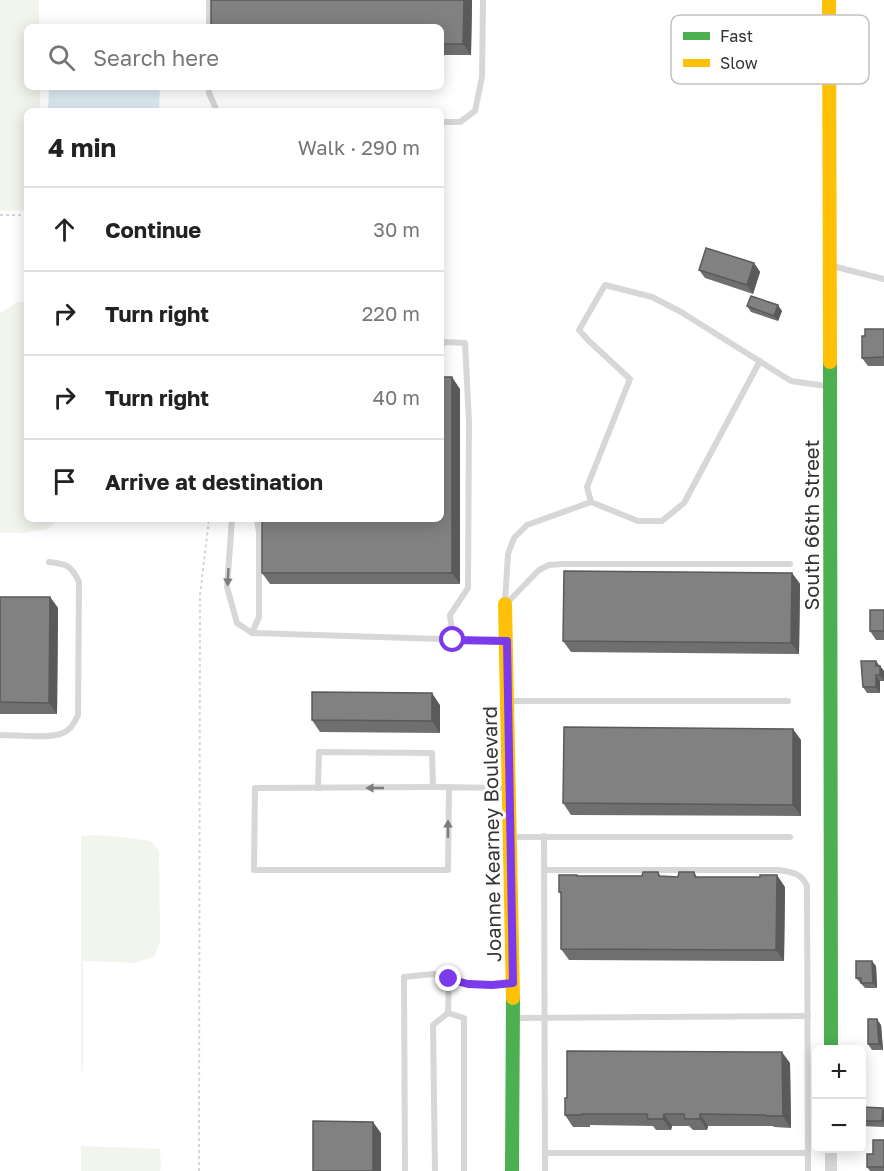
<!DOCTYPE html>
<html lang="en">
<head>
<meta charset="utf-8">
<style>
	:root { --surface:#fff; --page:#f6f6f6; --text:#222; --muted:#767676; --line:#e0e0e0 }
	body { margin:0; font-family:"Golos Text",sans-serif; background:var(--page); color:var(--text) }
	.controls { position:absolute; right:18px; bottom:18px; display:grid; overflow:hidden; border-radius:9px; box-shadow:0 3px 15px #0003 }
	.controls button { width:54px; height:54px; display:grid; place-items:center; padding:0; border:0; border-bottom:2px solid var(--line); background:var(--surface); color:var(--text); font:30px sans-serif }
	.stop { position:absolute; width:18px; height:18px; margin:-14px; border:4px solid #7c3aed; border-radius:50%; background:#fff }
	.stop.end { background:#7c3aed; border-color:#fff; box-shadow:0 2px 6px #0008 }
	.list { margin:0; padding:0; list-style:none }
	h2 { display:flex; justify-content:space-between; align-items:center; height:78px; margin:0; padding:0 24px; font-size:26px }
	h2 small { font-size:20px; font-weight:400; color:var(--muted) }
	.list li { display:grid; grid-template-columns:39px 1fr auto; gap:18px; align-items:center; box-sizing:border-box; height:84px; padding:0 24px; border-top:2px solid var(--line) }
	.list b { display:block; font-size:22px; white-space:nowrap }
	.list em { font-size:20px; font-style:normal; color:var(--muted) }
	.icon { flex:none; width:33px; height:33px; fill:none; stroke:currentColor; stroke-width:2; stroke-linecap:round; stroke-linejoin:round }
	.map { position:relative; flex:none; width:884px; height:1171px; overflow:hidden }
	.search { position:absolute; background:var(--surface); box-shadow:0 3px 15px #0003; left:24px; top:24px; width:420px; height:66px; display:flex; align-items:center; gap:15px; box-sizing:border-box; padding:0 21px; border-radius:9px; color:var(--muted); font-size:22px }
	.panel { position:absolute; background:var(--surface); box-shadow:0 3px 15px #0003; left:24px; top:108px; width:420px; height:414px; border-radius:9px }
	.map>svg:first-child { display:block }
</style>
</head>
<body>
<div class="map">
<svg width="884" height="1171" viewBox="0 0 884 1171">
	<rect width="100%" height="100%" fill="#fff"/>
	<g fill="#f1f5ed">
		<polygon points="0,0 39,0 39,27 27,27 27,87 40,87 40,111 27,111 27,210 0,211"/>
		<polygon points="18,302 27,303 27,519 61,519 47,529 24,533 0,533 0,313"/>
		<polygon points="94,835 123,837 151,841 159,851 160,941 155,956 135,963 83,961 83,1071 81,1071 81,836"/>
		<polygon points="81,1146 160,1149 161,1169 160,1171 81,1171"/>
	</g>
	<polygon fill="#ddebf3" points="49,87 160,87 159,111 48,111"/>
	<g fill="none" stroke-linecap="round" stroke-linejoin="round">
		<g stroke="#d6d6d6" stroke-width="2" stroke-dasharray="3 3" stroke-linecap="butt">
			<polyline points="0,215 27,215"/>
			<polyline points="199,1171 200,595 209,519"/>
		</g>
		<g stroke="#d7d7d7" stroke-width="6">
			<polyline points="209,27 209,0"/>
			<polyline points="209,87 209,93 217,111"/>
			<polyline points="441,122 460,122 475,111 482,77 483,0"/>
			<polyline points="832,266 884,279"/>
			<polyline points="441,346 444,342 465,343 469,422 468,588 450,615 453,640"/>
			<polyline points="760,361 684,503 662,521 638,521 591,502 587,487 630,379 589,341 579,330 605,285 652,297 681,312 791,381 826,386"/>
			<polyline points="232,519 227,587 237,623 252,633 503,641"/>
			<polyline points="505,601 508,554 514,538 527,525 591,502"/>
			<polyline points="506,604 539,570 549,565 563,564 790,564"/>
			<polyline points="252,633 259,617 259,532 257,519"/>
			<polyline points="508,701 788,701"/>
			<path d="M 0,735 C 16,735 49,739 63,733 C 71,730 75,722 78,715 L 79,582 C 71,565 67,564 49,562"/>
			<polyline points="449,787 448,870 254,870 255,788 433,787 508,788"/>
			<polyline points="318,788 319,752 432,753 433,787"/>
			<polyline points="544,836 545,1171"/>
			<polyline points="513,837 790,837"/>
			<path d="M 544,870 L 779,870 C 792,872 801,873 807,886 L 808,1171"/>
			<polyline points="448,1013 464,1018 464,1171"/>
			<polyline points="448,1013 449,979"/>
			<polyline points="516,1018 808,1016"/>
			<polyline points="545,1153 808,1153"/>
			<polyline points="405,1171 404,977 433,974 468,984 492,985 511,984"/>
			<polyline points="435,1171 433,1025 448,1013"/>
		</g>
		<polyline stroke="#d7d7d7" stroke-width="12" points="831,1148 831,1171"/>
		<g stroke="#4caf50" stroke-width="14">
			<polyline points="830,362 831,1050"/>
			<polyline points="512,1171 513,998"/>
		</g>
		<g stroke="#ffc107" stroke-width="14">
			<polyline points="829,0 830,362"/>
			<polyline points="505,604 513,998"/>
		</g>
	</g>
	<g fill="#6f6f6f">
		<polygon points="211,0 472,0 471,55 441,55 441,27"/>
		<polygon points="307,87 332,87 332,88"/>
		<polygon points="754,263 760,272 753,294 705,278 699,270"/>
		<polygon points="747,306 782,311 778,321 751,312"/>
		<polygon points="884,329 884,366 868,366 862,358 865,336"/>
		<polygon points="460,389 460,584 270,584 262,573"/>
		<polygon points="792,573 800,584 799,654 571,652 563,641"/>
		<polygon points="0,597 50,597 58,608 57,714 0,714"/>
		<polygon points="884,610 884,640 876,640 870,631"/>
		<polygon points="876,661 884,671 884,681 880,681 880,693 867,693 863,687"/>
		<polygon points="440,705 440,733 320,732 312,720"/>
		<polygon points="801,740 801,816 571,815 563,803"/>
		<polygon points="658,872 661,877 678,877 694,872 697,877 785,887 784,961 569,960 561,949 561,894 559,892 577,875 578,876 642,876"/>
		<polygon points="876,966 877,988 865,988 856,978"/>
		<polygon points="881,1025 883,1050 872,1050 868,1044"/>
		<polygon points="790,1063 791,1128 774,1127 773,1126 708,1126 707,1130 693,1130 689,1126 672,1126 671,1130 656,1130 653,1126 590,1125 590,1127 573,1127 565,1115"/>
		<polygon points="861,1107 884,1110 884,1127 861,1126"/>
		<polygon points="884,1140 884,1171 870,1171 867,1167 873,1154"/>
	</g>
	<g fill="#5a5a5a">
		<polygon points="464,0 472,0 471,55 463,44"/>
		<polygon points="754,263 760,272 753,294 747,285"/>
		<polygon points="778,305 782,311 778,321 774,316"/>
		<polygon points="452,377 460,389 460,584 452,573"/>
		<polygon points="792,573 800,584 799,654 791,643"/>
		<polygon points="50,597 58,608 57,714 49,703"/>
		<polygon points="880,666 884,671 884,681 880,675"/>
		<polygon points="876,675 880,681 880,693 876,687"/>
		<polygon points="432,693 440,705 440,733 432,721"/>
		<polygon points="793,729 801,740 801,816 793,805"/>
		<polygon points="777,875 785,887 784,961 776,950"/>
		<polygon points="872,961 876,966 877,988 873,983"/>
		<polygon points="877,1019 881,1025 883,1050 879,1044"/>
		<polygon points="782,1052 790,1063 791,1128 783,1116"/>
		<polygon points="883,1108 884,1110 884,1124 882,1121"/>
		<polygon points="664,1114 672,1126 671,1130 663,1119"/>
		<polygon points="700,1114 708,1126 707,1130 700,1119"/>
		<polygon points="373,1122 381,1133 381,1171 373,1171"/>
	</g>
	<g fill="#818181" stroke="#5a5a5a" stroke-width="1.5">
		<polygon points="211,0 464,0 463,44 441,44 441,27 211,27"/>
		<polygon points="706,248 754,263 747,285 699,270"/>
		<polygon points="751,296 778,305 774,316 747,306"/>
		<polygon points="865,329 884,329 884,357 862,358 862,336 865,336"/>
		<polygon points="441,377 452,377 452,573 262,573 262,519 441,519"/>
		<polygon points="564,571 792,573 791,643 563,641"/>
		<polygon points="0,597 50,597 49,703 0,702"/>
		<rect x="870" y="610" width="14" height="21"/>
		<polygon points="861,661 876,661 876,666 880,666 880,675 876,675 876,687 863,687"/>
		<polygon points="312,692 432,693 432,721 312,720"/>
		<polygon points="564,727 793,729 793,805 563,803"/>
		<polygon points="643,872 658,872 659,876 678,877 679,872 694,872 695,877 760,877 760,875 777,875 776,950 561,949 561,892 559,892 559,875 577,875 577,876 642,876"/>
		<polygon points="856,961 872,961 873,983 861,983 861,978 856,978"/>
		<polygon points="868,1019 877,1019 879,1044 868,1044"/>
		<polygon points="567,1051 782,1052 783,1116 766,1116 766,1115 700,1114 700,1119 685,1119 684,1114 664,1114 663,1119 648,1119 647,1114 582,1114 582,1115 565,1115 565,1098 567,1098"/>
		<polygon points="861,1107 883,1108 882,1121 861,1121"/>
		<polygon points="313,1121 373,1122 373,1171 313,1171"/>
		<polygon points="873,1140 884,1140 884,1167 867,1167 867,1154 873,1154"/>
	</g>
	<defs><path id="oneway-solid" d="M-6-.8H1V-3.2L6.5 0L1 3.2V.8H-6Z" transform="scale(1.5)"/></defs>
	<g fill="#7d7d7d">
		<use href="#oneway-solid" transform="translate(228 577) rotate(93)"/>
		<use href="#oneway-solid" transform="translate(375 788) rotate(180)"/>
		<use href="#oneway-solid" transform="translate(448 829) rotate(-90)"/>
	</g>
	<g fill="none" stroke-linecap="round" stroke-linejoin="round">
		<polyline stroke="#7c3aed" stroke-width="8" points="449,979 468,984 492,985 513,983 507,641 453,640"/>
	</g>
	<g text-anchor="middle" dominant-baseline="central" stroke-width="6" stroke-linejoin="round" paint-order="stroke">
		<g font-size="20" fill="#333" stroke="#fff">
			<text transform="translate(811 525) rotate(-90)">South 66th Street</text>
			<text transform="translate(491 834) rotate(-91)">Joanne Kearney Boulevard</text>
		</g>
	</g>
	<rect x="671" y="15" width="198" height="69" rx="9" fill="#fff" stroke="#c2c2c2" stroke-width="1.5"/>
	<rect x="683" y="32" width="27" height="8" fill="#4caf50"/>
	<rect x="683" y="59" width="27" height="8" fill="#ffc107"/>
	<g font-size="16" fill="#333">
		<text x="720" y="42">Fast</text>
		<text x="720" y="69">Slow</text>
	</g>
</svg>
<div class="controls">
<button>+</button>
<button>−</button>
</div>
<div class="stop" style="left:453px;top:640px"></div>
<div class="stop end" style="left:449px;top:979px"></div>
<div class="search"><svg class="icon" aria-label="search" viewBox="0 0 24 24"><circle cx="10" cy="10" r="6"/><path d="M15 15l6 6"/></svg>Search here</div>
<section class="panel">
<h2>4 min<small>Walk · 290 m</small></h2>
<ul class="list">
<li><svg class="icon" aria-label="ahead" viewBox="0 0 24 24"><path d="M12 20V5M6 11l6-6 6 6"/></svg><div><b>Continue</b></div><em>30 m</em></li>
<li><svg class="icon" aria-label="right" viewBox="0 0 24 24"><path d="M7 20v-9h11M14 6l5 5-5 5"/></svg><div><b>Turn right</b></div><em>220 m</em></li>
<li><svg class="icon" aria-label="right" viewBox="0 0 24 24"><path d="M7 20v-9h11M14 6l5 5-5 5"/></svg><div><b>Turn right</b></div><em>40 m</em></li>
<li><svg class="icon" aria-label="arrive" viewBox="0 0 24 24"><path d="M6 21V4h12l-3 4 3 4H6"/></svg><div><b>Arrive at destination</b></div></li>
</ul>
</section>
</div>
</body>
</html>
